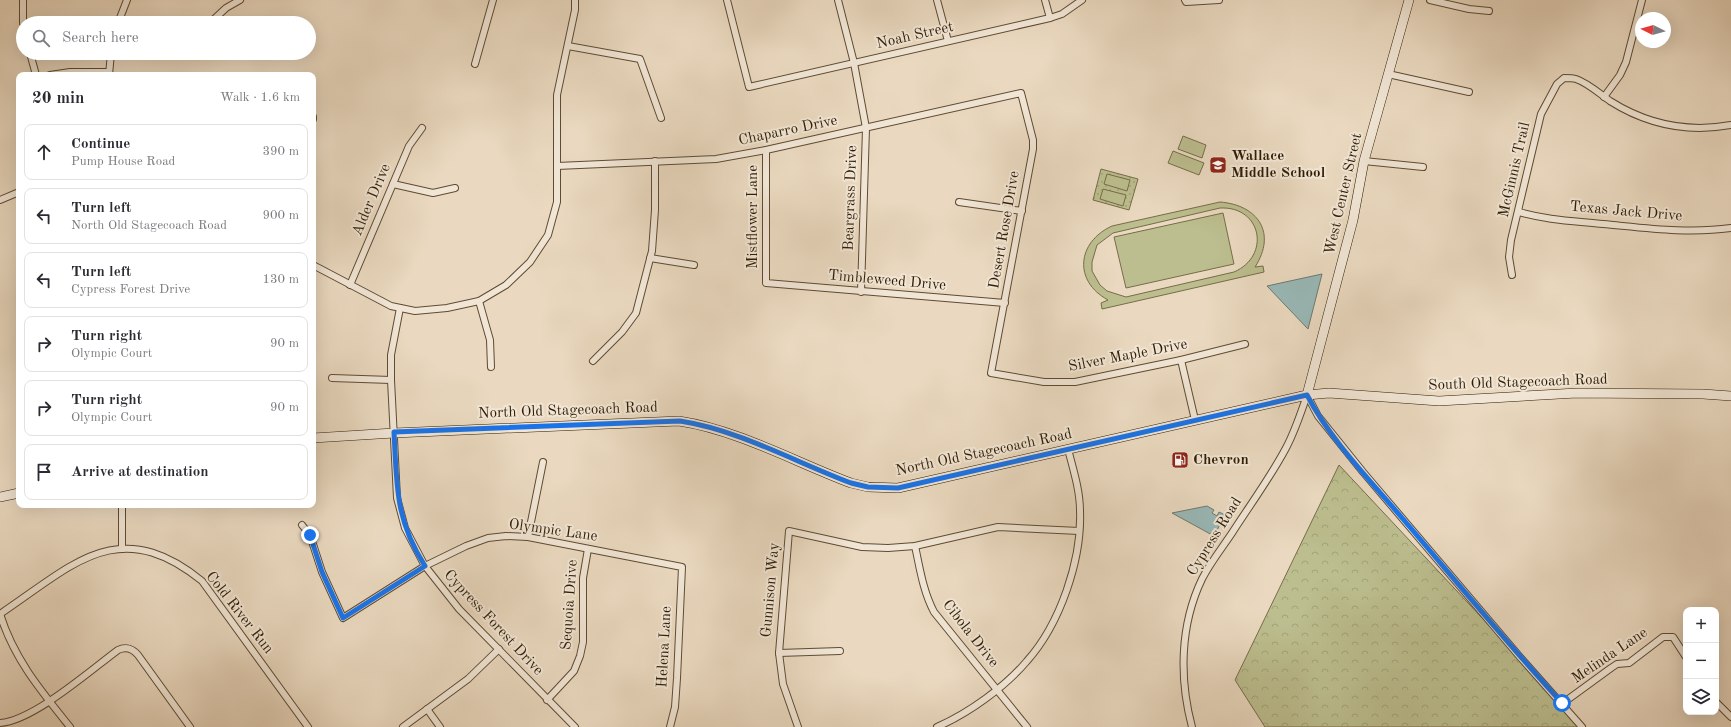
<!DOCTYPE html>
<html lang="en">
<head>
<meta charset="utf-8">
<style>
	:root { --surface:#fff; --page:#f7f7f7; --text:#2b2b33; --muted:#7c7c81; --line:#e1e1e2 }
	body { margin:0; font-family:"Old Standard TT",serif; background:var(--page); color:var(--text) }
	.controls { position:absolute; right:12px; bottom:12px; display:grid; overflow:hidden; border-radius:8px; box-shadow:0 4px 16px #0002 }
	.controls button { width:36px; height:36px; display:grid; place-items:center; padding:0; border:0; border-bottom:1px solid var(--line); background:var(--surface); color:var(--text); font:20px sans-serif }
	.compass { position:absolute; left:1635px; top:12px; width:36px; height:36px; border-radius:50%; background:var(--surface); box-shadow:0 4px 16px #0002; rotate:275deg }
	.stop { position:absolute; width:12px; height:12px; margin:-9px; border:3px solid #1a73e8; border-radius:50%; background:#fff }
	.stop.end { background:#1a73e8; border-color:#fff; box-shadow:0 1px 4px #0008 }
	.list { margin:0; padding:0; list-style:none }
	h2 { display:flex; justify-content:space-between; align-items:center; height:52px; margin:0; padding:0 16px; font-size:17px }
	h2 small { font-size:13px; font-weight:400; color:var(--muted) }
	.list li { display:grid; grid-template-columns:26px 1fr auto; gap:12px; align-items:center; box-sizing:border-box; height:56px; margin:0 8px 8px; padding:0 8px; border:1px solid var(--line); border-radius:8px }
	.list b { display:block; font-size:15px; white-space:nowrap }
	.list p { margin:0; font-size:13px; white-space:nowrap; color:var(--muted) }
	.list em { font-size:13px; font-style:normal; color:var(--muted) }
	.icon { flex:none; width:22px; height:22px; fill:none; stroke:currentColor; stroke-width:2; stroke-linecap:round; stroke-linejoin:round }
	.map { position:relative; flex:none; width:1731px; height:727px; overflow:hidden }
	.search { position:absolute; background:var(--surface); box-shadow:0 4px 16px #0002; left:16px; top:16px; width:300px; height:44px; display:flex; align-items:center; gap:10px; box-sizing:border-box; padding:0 14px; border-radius:22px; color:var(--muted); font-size:15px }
	.panel { position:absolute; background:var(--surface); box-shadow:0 4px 16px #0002; left:16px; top:72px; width:300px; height:436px; border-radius:8px }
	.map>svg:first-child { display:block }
</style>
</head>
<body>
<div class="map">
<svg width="1731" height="727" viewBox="0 0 1731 727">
	<defs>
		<pattern id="forest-crowns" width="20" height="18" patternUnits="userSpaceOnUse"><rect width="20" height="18" fill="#bcbe8f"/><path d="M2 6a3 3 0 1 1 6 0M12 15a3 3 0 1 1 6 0" fill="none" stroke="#a2a37a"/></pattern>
		<pattern id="park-dots" width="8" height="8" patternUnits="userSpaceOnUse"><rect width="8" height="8" fill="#bcbe8f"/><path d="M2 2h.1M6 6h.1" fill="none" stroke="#a2a37a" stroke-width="1.8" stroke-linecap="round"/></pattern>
	</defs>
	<rect width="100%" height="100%" fill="#ead9c0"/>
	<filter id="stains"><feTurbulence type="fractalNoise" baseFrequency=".005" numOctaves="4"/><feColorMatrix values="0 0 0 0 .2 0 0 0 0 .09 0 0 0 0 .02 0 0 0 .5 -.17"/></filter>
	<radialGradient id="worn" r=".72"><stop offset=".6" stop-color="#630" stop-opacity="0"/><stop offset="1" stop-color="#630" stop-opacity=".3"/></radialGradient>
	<polygon fill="url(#forest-crowns)" stroke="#766d48" points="1339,465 1584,727 1265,727 1235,680"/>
	<polygon fill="url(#park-dots)" stroke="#766d48" points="1101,169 1138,179 1129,210 1093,200"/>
	<g fill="#bcbe8f" stroke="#766d48" fill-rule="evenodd">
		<polygon points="1183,136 1206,145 1202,158 1178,149"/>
		<polygon points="1173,151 1204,163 1199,175 1168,163"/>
		<polygon points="1107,174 1130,180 1127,191 1104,184"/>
		<polygon points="1103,189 1126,195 1123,206 1100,199"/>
		<path d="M 1220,202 C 1258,205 1277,233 1255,267 L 1263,266 L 1264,272 L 1102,309 L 1101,303 L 1108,300 C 1073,281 1077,242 1112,226 ZM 1220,208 C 1262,206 1271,256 1234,272 L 1126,297 L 1107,291 L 1100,285 L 1092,271 L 1092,262 L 1097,245 L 1113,233 Z"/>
		<polygon points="1223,213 1234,264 1126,288 1114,237"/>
	</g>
	<g fill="#99b9b8" stroke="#6f7a6f">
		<polygon points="1322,274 1308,329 1267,286"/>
		<polygon points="1207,506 1214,510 1212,513 1217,516 1219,512 1225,515 1214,536 1172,513"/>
	</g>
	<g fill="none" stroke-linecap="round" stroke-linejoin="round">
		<g stroke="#5e4b32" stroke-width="8">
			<g id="street">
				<polyline points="23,0 23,23"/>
				<polyline points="727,0 749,87 1050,18 1062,14 1082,0"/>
				<polyline points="838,0 854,63 866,128 861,292"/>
				<polyline points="937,0 948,41"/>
				<polyline points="1045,0 1050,18"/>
				<polyline points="1185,0 1186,2 1219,0"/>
				<polyline points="1430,0 1469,9 1489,11"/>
				<polyline points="118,23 127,0"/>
				<polyline points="210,23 226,8 240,0"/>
				<polyline points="568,46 640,59 661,118"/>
				<polyline points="30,53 36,75"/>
				<polyline points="201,56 202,53"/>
				<polyline points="475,64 493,0"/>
				<polyline points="1388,74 1469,92"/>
				<polyline points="50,75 70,72 108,72"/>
				<polyline points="109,75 111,53"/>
				<polyline points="1604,97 1620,75 1626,62 1642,0"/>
				<polyline points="313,117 313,119"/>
				<polyline points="766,150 766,283 1005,303"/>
				<polyline points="1364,161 1423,167"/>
				<polyline points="557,166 716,159 766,150 1021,93 1033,140 1033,149 991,373 1044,382 1075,382 1181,360 1245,344"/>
				<polyline points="393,184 433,193 455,188"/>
				<polyline points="0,200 19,192"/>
				<polyline points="959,202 1022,211"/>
				<path d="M 1519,212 C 1546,220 1575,221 1603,224 C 1646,228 1688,234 1731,228"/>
				<polyline points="650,258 694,265"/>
				<polyline points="313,265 391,306 415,311 447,308 479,301 506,285 530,262 548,235 557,202 557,95 575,10 575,0"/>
				<path d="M 1512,275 L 1509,257 L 1511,240 L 1541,114 L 1557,84 L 1564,78 C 1568,78 1573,78 1576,79 C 1588,83 1600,94 1610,101 C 1648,125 1687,133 1731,125"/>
				<polyline points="350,285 409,146 422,128"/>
				<polyline points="479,301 490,340 491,367"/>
				<polyline points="400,308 391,355 391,380 397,498 405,528 425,566 459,609 575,727"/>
				<polyline points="1181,360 1195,420"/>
				<polyline points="593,361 622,332 636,313 652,251 655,210 655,161"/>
				<polyline points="332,378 391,380"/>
				<polyline points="1307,395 1318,416 1363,472 1520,657 1582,727"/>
				<polyline points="302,525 310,535 322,572 343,618 425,566 466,546 488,538 506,536 528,537 682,567 677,678 675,707 670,727"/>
				<polyline points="528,537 543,462"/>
				<path d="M 915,546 C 920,569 923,591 934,612 L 1027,727"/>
				<polyline points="122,549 122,505"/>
				<path d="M 0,614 C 72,566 118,513 202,581 L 308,727"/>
				<path d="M 0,614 C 14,659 41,691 70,727"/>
				<polyline points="779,653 840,651"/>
				<polyline points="547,700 574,671 580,656 583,642 583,578 588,549"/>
				<polyline points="1716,702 1731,717"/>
				<polyline points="1563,703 1611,668 1617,664 1629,663 1663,637 1673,637 1686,657"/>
				<polyline points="427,709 440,727"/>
				<path d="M 0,723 C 33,721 91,670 118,650 C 126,646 133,649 138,655 L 190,727"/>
				<polyline points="403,727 468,679 499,649"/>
				<polyline points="798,727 783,684 779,653 789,531 862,547 888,548 915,546 998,527 1079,531"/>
				<path d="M 937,727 C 969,713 1005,687 1027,661 C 1060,624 1082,560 1080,511 C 1080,490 1073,469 1068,449"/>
				<path d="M 1192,727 C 1179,678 1180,625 1202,579 C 1210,563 1222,548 1232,533 C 1250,505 1270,478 1286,448 C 1295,431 1301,413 1307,395"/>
			</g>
		</g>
		<g stroke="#2f1c02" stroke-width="10">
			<g id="secondary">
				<polyline points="1307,395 1353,220 1364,161 1409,0"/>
				<path d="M 313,438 L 394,433 L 679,421 C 738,430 795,462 851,483 L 868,487 L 898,488 L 1307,395 L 1329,393 L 1439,401 L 1577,393 L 1703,394 L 1731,396"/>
				<polyline points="0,497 19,493"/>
			</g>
		</g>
		<use href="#street" stroke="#f1e6d6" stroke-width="6"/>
		<use href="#secondary" stroke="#f1e6d6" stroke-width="9"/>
	</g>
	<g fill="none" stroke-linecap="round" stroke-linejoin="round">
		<path stroke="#1a73e8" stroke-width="5" d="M 310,535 L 322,572 L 343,618 L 425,566 C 395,519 397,486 394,432 L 680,421 C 739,430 795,462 851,483 L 868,487 L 898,488 L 1307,395 C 1331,441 1370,480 1403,519 C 1456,581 1507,643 1562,703"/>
	</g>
	<defs>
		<g id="school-square" transform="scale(0.9)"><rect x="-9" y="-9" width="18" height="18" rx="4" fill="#8f2418" stroke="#f1e6d6"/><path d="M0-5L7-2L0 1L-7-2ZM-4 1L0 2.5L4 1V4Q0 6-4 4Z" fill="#fff"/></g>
		<g id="fuel-square" transform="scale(0.9)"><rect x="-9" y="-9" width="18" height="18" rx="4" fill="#8f2418" stroke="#f1e6d6"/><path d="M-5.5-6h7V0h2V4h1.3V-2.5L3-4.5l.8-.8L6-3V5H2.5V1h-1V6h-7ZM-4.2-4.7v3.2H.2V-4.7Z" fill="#fff"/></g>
	</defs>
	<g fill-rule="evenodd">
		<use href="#school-square" x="1218" y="165"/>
		<use href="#fuel-square" x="1180" y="460"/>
	</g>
	<g text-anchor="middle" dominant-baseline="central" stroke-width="4" stroke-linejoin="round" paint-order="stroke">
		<g font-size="15" fill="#2f1c02" stroke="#f1e6d6">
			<text transform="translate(915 36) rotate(-13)">Noah Street</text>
			<text transform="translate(788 131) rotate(-12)">Chaparro Drive</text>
			<text transform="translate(1515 170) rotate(-77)">McGinnis Trail</text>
			<text transform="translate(1344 194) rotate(-77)">West Center Street</text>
			<text transform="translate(851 198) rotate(-88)">Beargrass Drive</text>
			<text transform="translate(372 200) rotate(-67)">Alder Drive</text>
			<text transform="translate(1626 212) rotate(5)">Texas Jack Drive</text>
			<text transform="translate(753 217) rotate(-90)">Mistflower Lane</text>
			<text transform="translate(1005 230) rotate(-80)">Desert Rose Drive</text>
			<text transform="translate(887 281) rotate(5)">Timbleweed Drive</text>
			<text transform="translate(1128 356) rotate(-11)">Silver Maple Drive</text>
			<text transform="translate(1518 383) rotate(-2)">South Old Stagecoach Road</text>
			<text transform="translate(568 411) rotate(-2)">North Old Stagecoach Road</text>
			<text transform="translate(984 453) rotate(-12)">North Old Stagecoach Road</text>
			<text transform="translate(553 531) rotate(8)">Olympic Lane</text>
			<text transform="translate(1215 537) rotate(-58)">Cypress Road</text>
			<text transform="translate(771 590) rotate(-85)">Gunnison Way</text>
			<text transform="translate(570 605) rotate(-86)">Sequoia Drive</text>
			<text transform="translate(239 613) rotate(52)">Cold River Run</text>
			<text transform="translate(493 623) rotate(47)">Cypress Forest Drive</text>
			<text transform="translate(970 634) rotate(52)">Cibola Drive</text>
			<text transform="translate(665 647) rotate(-87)">Helena Lane</text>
			<text transform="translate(1610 656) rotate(-34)">Melinda Lane</text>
		</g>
		<g font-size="15" font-weight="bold" fill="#2f1c02" stroke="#f1e6d6" text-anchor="start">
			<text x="1231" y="156">Wallace<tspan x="1231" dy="17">Middle School</tspan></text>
			<text x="1193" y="460">Chevron</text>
		</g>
	</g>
	<rect width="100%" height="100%" filter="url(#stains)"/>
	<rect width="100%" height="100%" fill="url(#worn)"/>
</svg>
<div class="controls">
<button>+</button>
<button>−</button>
<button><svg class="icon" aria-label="layers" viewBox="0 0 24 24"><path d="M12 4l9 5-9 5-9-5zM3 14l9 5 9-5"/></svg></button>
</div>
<svg class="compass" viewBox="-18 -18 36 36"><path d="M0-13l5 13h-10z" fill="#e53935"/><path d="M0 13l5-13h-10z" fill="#7c7c81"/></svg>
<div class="stop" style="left:1562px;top:703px"></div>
<div class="stop end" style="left:310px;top:535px"></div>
<div class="search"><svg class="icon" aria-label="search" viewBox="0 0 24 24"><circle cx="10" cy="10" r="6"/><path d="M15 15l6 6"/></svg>Search here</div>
<section class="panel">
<h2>20 min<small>Walk · 1.6 km</small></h2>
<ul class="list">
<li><svg class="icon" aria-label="ahead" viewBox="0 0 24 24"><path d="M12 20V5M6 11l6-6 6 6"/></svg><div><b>Continue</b><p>Pump House Road</p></div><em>390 m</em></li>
<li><svg class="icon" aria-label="left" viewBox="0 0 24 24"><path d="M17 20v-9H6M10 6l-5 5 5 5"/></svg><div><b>Turn left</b><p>North Old Stagecoach Road</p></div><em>900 m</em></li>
<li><svg class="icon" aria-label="left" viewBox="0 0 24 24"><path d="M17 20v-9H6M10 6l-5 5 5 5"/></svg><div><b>Turn left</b><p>Cypress Forest Drive</p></div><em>130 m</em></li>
<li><svg class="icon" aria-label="right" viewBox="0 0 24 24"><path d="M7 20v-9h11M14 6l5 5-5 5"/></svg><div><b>Turn right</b><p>Olympic Court</p></div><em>90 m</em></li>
<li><svg class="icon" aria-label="right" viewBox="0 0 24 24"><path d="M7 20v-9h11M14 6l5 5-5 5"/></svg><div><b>Turn right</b><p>Olympic Court</p></div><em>90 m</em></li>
<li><svg class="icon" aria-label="arrive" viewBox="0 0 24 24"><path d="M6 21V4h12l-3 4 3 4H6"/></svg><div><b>Arrive at destination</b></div></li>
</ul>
</section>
</div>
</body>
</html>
